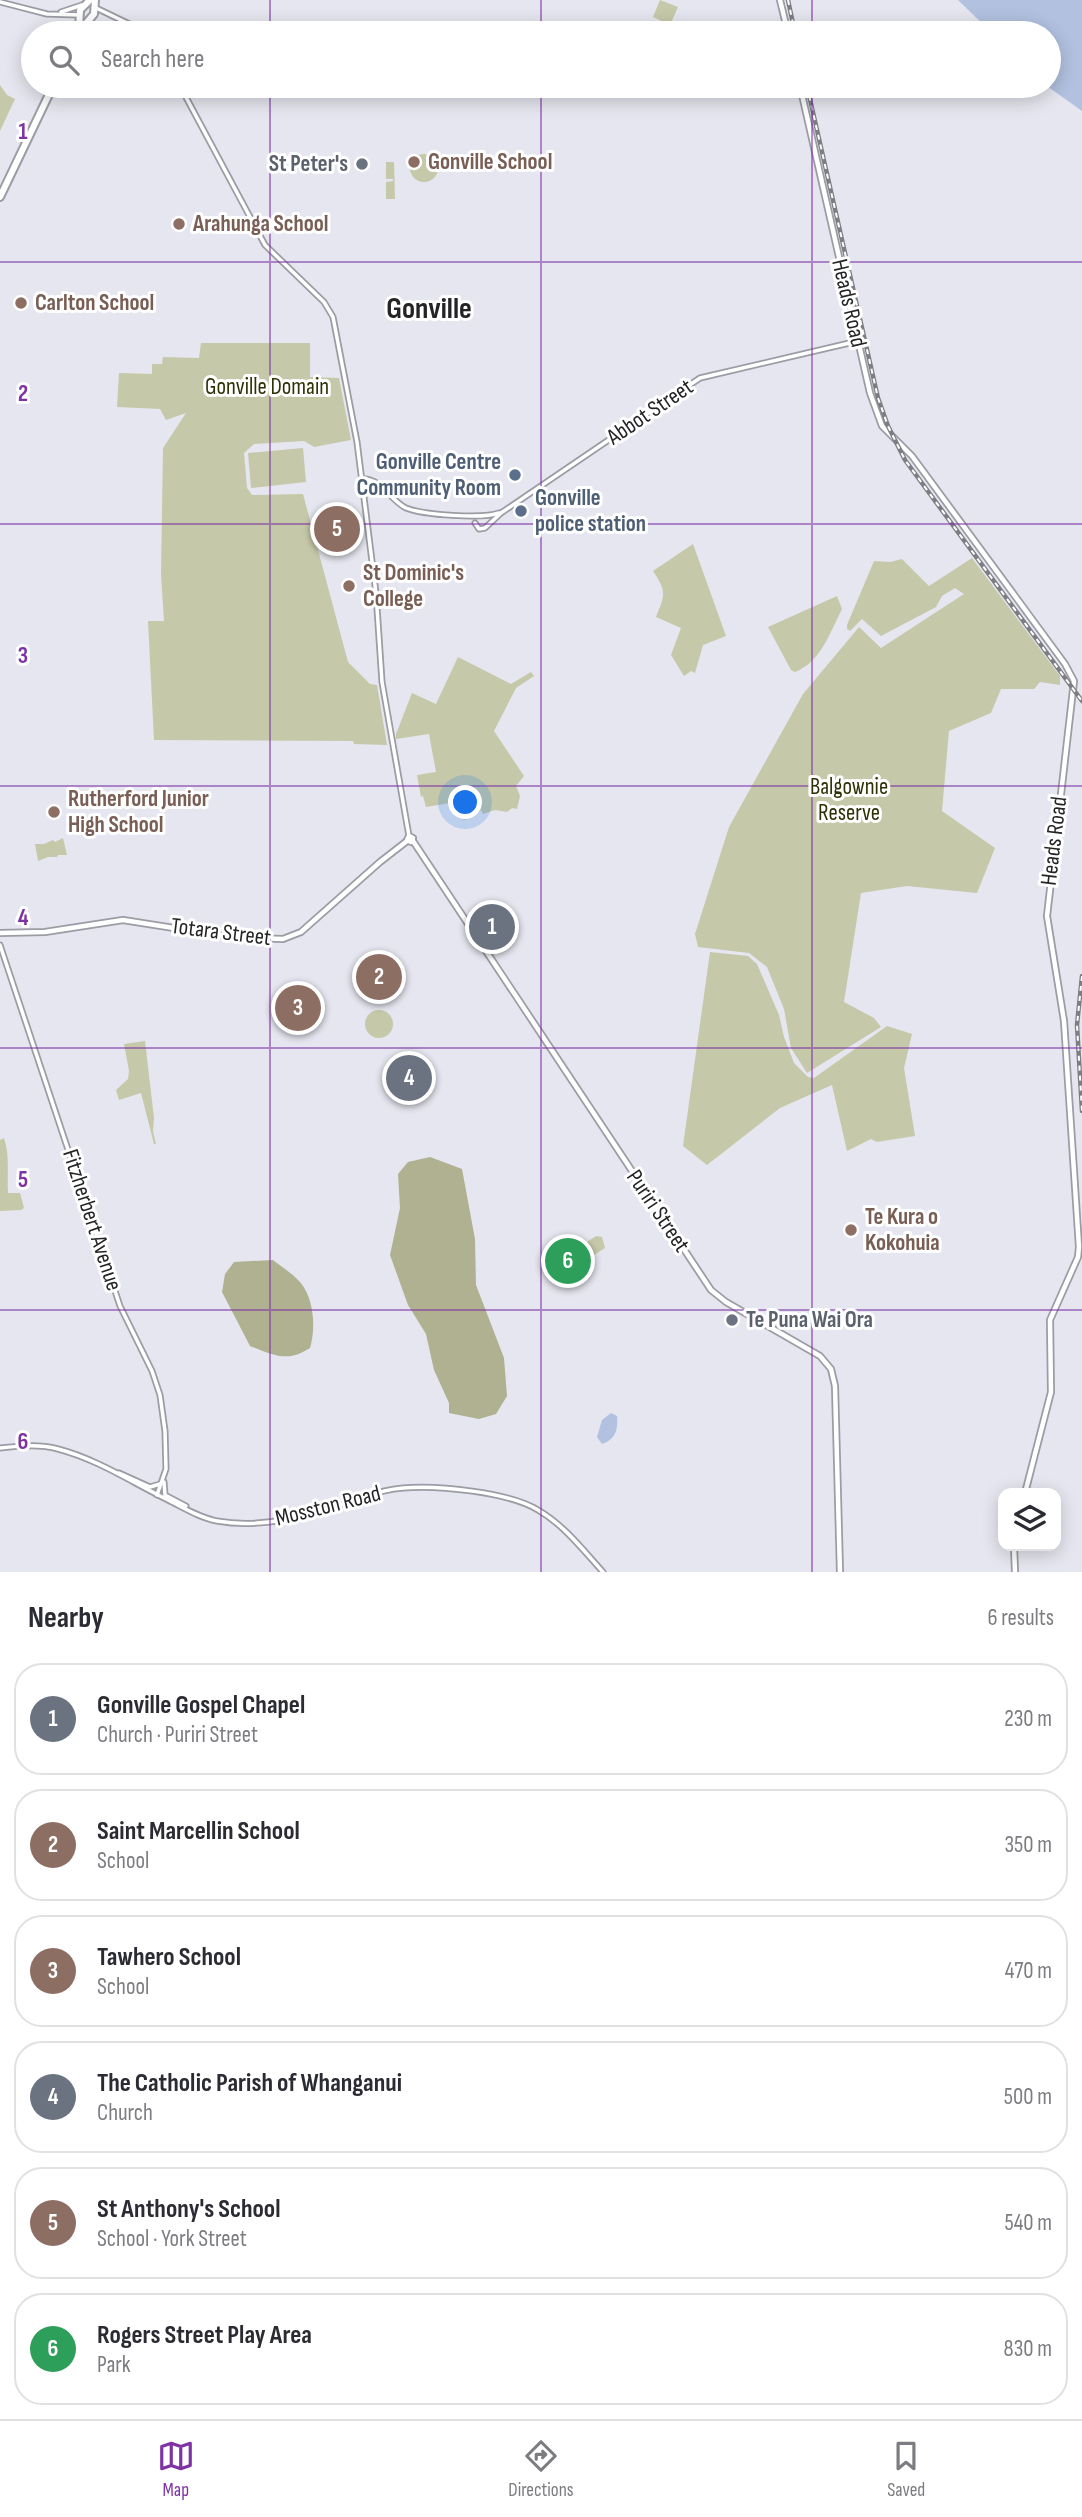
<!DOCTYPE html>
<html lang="en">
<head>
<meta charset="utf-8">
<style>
	:root { --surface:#fff; --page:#f2f2f3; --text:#2b2b33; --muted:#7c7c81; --line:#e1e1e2; --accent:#7e32a4 }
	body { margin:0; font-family:"Sofia Sans Condensed",sans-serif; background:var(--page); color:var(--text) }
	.controls { position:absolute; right:21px; bottom:21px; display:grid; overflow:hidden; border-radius:14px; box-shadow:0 4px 18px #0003 }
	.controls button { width:63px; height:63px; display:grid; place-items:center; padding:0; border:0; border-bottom:2px solid var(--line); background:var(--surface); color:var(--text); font:35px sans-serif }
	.you { position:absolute; left:466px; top:803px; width:24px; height:24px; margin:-18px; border:5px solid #fff; border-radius:50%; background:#1a73e8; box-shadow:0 0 0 10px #1a73e833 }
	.badge { display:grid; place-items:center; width:46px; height:46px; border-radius:50%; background:var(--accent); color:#fff; font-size:23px; font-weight:700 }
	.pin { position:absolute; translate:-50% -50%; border:4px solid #fff; box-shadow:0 2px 7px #0006 }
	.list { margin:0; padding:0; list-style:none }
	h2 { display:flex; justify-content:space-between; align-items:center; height:91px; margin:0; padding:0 28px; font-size:30px }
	h2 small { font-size:23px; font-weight:400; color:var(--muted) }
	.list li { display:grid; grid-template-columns:46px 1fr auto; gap:21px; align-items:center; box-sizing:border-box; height:112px; margin:0 14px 14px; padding:0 14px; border:2px solid var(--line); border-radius:28px }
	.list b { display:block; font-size:26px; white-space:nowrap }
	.list p { margin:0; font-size:23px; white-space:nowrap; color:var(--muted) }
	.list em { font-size:23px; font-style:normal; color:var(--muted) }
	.icon { flex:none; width:38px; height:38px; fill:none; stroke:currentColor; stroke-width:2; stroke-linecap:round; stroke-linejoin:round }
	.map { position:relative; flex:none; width:1082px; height:1572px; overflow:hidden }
	.search { position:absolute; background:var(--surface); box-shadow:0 4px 18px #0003; left:21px; right:21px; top:21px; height:77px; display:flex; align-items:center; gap:18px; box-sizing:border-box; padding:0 24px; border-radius:38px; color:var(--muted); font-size:26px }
	.sheet { height:847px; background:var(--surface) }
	nav { display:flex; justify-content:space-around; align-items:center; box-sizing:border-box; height:98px; border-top:2px solid var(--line); background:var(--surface); font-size:19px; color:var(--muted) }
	nav a { display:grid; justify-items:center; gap:4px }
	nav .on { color:var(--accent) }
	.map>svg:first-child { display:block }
</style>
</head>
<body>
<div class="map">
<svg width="1082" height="1572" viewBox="0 0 1082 1572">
	<rect width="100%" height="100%" fill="#e5e6ef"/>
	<g fill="#c6c9a9">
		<polygon points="660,0 678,7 670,25 653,17"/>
		<polygon points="0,85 7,95 15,99 0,131"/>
		<circle cx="424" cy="168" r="14"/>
		<polygon points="386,162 394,162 395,199 386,199 386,182 393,181 393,179 386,179"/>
		<polygon points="201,343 310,343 310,377 339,378 351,440 314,447 304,441 254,444 244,453 247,488 252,495 303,494 348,662 370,684 377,685 387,745 354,744 353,741 154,740 148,621 164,621 161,574 163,448 186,413 166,420 160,409 117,407 119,373 152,374 152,364 162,364 163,357 199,358"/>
		<polygon points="303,448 306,482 251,488 248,453"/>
		<path d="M 693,544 L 726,636 L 703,645 L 695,673 L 691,671 L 684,676 L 671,655 L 681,628 L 656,617 C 665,595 667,592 653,571 Z"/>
		<polygon points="972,558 1060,676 1060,685 1040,682 1034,689 1001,689 991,713 949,731 942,811 995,848 977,893 907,886 861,893 844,1002 874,1018 881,1027 807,1073 791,1048 784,1009 767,967 749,953 698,947 695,934 729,827 803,694 859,627 881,648 964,594 955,588 942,596 936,607 881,636 862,619 850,631 847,629 847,625 874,561 890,562 902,559 929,586"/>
		<path d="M 837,596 L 842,609 C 830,632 821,662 795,672 L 791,670 L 768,627 Z"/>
		<polygon points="458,657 511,684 531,672 534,676 516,688 494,731 524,776 516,786 520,796 517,809 512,808 507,812 495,810 483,814 481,810 465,820 457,817 450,803 426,807 423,796 421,797 417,775 436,772 429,734 396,739 396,734 412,693 436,704"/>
		<polygon points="63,838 67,855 58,855 57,857 48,857 38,861 35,844 44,844 53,840 55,842"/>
		<polygon points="710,952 748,956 757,964 779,1015 784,1037 794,1063 808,1077 814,1078 887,1026 912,1034 904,1068 915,1136 877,1142 871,1139 847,1151 832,1085 780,1108 707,1165 683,1146"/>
		<circle cx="379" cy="1024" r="14"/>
		<polygon points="145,1041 154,1118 153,1131 156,1144 154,1144 141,1093 119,1100 116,1090 128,1079 129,1071 124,1044"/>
		<path d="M 4,1138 C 10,1156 7,1174 8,1193 L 20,1193 L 24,1208 L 21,1210 L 0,1211 L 0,1140 Z"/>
		<polygon points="596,1236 602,1237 605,1248 566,1273 562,1275 557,1272 554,1260 557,1255 578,1248"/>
	</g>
	<g fill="#afb191">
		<polygon points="430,1157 462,1169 475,1239 476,1285 504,1358 507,1396 496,1414 479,1419 449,1413 449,1403 434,1370 426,1334 408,1305 390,1255 400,1208 398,1174 408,1162"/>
		<path d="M 273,1260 C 282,1267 293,1274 300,1282 C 314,1298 316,1328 310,1348 C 287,1363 274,1355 250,1346 L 222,1292 L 225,1274 L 234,1262 Z"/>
	</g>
	<g fill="#b1c1df">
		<polygon points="958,0 1082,0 1082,111 1047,86 1049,33 992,33"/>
		<path d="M 611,1413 L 617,1416 C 618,1429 616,1439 602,1444 L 597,1437 L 602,1420 Z"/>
	</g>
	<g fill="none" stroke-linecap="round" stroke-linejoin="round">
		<g stroke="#9b9ca4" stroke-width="7">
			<g id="tertiary">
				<polyline points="0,2 47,14 80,15"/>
				<polyline points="94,7 148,33"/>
				<polyline points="61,12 82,5"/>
				<polyline points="180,86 265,245 324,302 333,317 357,442 376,593 382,682 409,836"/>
				<path d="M 362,479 C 380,477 391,501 406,508 C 423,515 483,519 499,513"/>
				<polyline points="475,523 479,529 485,528 501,513 700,378 858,341"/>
				<polyline points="0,945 120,1306 152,1371 160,1395 165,1431 166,1469 157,1495"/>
				<path d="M 0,1448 C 19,1446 39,1444 58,1449 C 97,1459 133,1483 168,1500 C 184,1508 200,1518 217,1521 C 267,1530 316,1513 362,1498 C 375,1493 389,1489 403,1488 C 437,1485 509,1492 538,1510 C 564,1525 583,1550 603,1572"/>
				<polyline points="119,1473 150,1487 160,1484"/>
				<polyline points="164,1482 165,1495 186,1506"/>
			</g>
		</g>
		<g stroke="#9b9ca4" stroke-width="8">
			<g id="secondary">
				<polyline points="780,0 788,33"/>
				<polyline points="800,86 870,393 882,426 912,456 1065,664 1074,681 1047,916 1064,1021 1079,1247 1078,1257 1050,1320 1051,1392 1025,1493"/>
				<polygon points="409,836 413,838 411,842 407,840"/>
				<polyline points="413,841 711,1290 726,1302 820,1356 831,1369 835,1386 840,1572"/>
				<polyline points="0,933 45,932 123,920 231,937 283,939 301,932 380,862 407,841"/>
				<polyline points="1014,1546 1015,1572"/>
			</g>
		</g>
		<g stroke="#9b9ca4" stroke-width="10">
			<g id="trunk">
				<polyline points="79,29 80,10 90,0"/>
				<polyline points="78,33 94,14 95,0"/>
				<polyline points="0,197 53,86"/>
			</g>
		</g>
		<use href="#tertiary" stroke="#fff" stroke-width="3.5"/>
		<use href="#secondary" stroke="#fff" stroke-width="4.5"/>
		<use href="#trunk" stroke="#fff" stroke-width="6"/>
		<g stroke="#7d7e84" stroke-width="4.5">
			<g id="rail">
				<polyline points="788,0 795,33"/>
				<polyline points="807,86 878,398 888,426 905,460 1082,701"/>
				<polyline points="1082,976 1077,1025 1082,1111"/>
			</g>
		</g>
		<use href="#rail" stroke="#fff" stroke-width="2" stroke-dasharray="5" stroke-linecap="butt"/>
	</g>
	<path fill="none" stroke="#7e32a4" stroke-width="2" stroke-opacity="0.55" d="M 270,0 L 270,33M 541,0 L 541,33M 812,0 L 812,33M 270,86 L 270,1572M 541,86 L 541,1572M 812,86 L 812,1572M 0,262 L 1082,262M 0,524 L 1082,524M 0,786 L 1082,786M 0,1048 L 1082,1048M 0,1310 L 1082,1310"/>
	<g fill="#8d6e63" stroke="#fff" stroke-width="2.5">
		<circle cx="414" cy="162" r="7"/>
		<circle cx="179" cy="224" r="7"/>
		<circle cx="21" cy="303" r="7"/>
		<circle cx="349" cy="586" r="7"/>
		<circle cx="54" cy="812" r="7"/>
		<circle cx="851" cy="1230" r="7"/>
	</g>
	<g fill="#6b7280" stroke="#fff" stroke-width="2.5">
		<circle cx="362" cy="164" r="7"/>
		<circle cx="732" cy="1320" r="7"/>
	</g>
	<g fill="#5c6f8a" stroke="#fff" stroke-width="2.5">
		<circle cx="515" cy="475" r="7"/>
		<circle cx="521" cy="511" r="7"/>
	</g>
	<g text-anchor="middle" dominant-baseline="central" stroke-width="6" stroke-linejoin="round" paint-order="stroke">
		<g font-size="23" font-weight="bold" fill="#785e54" stroke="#fff" text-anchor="start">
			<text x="428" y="162">Gonville School</text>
			<text x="193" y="224">Arahunga School</text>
			<text x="35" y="303">Carlton School</text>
			<text x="363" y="573">St Dominic's<tspan x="363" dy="26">College</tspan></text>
			<text x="68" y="799">Rutherford Junior<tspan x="68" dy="26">High School</tspan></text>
			<text x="865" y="1217">Te Kura o<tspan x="865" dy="26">Kokohuia</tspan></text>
		</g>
		<g font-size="23" font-weight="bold" fill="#5b616d" stroke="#fff" text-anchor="end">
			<text x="348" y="164">St Peter's</text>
			<text x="746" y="1320" text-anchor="start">Te Puna Wai Ora</text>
		</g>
		<g font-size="23" fill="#242427" stroke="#fff">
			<text transform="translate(849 303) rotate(77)">Heads Road</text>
			<text transform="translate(650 412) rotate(-34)">Abbot Street</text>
			<text transform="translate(1054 841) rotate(-83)">Heads Road</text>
			<text transform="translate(221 932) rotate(7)">Totara Street</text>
			<text transform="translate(658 1211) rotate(56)">Puriri Street</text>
			<text transform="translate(92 1220) rotate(72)">Fitzherbert Avenue</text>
			<text transform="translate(328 1506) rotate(-14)">Mosston Road</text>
		</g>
		<g font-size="23" fill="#2e3005" stroke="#fff">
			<text x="267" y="387">Gonville Domain</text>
			<text x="849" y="787">Balgownie<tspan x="849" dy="26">Reserve</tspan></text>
		</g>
		<g font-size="23" font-weight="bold" fill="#4e5e75" stroke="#fff" text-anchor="end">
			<text x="501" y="462">Gonville Centre<tspan x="501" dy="26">Community Room</tspan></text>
			<text x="535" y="498" text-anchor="start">Gonville<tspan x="535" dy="26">police station</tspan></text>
		</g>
		<g font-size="30" font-weight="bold" fill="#242427" stroke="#fff">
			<text x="429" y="309">Gonville</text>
		</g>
	</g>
	<g font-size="23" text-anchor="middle" font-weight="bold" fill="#7e32a4" stroke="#fff" stroke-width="6" stroke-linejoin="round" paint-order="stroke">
		<text x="23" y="139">1</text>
		<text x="23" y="401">2</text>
		<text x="23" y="663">3</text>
		<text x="23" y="925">4</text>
		<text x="23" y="1187">5</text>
		<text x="23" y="1449">6</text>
	</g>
</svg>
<div class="controls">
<button><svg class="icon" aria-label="layers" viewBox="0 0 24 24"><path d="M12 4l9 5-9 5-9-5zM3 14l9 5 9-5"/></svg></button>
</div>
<div class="you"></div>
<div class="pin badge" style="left:492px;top:927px;background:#6b7280">1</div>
<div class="pin badge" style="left:379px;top:977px;background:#8d6e63">2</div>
<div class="pin badge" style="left:298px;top:1008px;background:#8d6e63">3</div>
<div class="pin badge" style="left:409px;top:1078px;background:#6b7280">4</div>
<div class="pin badge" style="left:337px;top:529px;background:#8d6e63">5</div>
<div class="pin badge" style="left:568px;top:1261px;background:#2e9e5b">6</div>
<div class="search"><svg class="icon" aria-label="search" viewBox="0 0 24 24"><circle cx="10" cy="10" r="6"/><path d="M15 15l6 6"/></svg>Search here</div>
</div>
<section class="sheet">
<h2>Nearby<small>6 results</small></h2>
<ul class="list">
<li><span class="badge" style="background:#6b7280">1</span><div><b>Gonville Gospel Chapel</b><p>Church · Puriri Street</p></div><em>230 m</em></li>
<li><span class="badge" style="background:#8d6e63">2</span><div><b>Saint Marcellin School</b><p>School</p></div><em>350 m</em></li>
<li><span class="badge" style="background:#8d6e63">3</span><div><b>Tawhero School</b><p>School</p></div><em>470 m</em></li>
<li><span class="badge" style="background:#6b7280">4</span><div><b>The Catholic Parish of Whanganui</b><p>Church</p></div><em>500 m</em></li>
<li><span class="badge" style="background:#8d6e63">5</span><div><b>St Anthony's School</b><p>School · York Street</p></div><em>540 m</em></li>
<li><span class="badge" style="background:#2e9e5b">6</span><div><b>Rogers Street Play Area</b><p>Park</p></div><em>830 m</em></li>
</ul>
</section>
<nav>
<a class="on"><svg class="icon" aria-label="map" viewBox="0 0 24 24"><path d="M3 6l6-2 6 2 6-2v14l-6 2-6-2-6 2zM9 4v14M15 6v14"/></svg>Map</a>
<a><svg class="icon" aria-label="directions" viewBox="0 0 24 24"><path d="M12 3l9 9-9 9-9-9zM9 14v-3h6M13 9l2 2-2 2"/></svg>Directions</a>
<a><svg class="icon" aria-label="saved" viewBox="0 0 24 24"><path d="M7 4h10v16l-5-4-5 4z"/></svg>Saved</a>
</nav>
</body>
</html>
